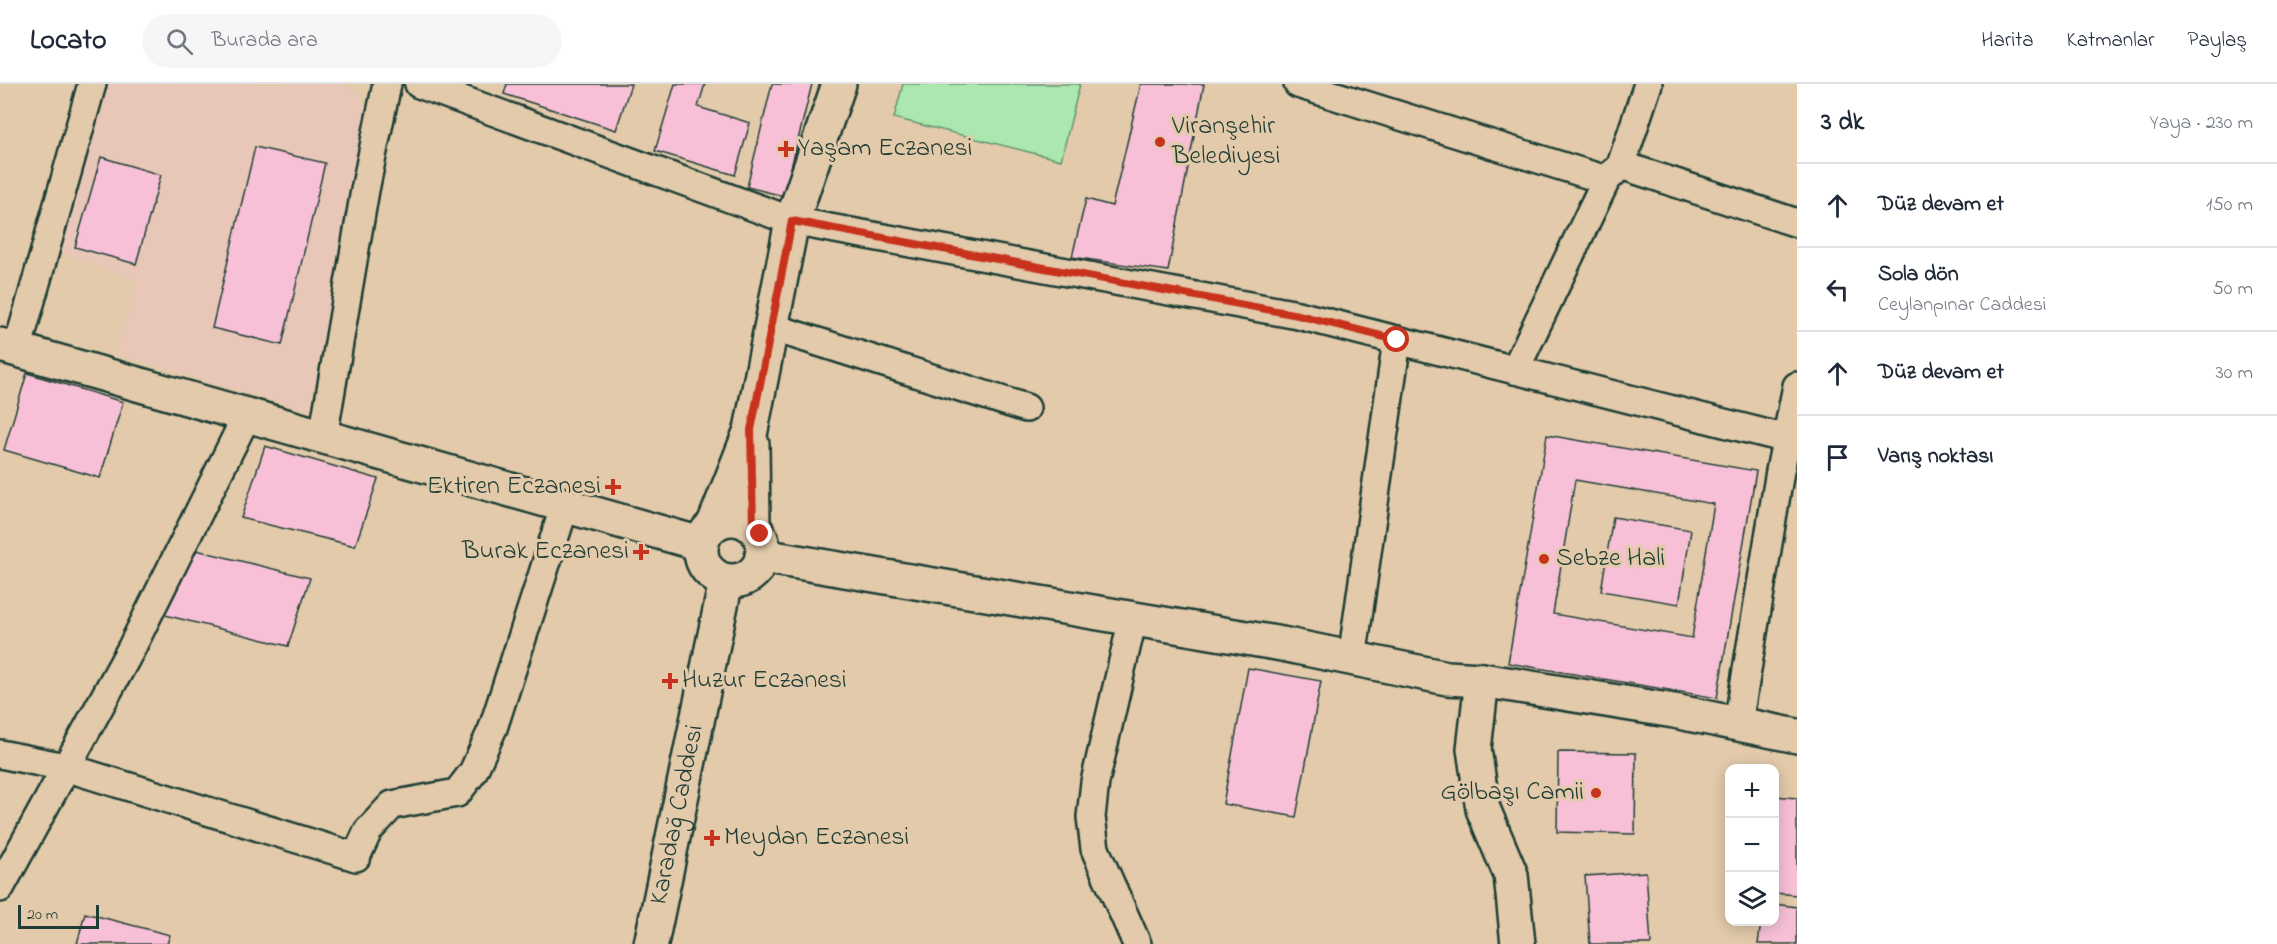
<!DOCTYPE html>
<html lang="tr">
<head>
<meta charset="utf-8">
<style>
	:root { --surface:#fff; --page:#f6f6f7; --text:#1f2937; --muted:#747a83; --line:#e0e1e3 }
	body { margin:0; font-family:"Indie Flower",sans-serif; background:var(--page); color:var(--text) }
	.controls { position:absolute; right:18px; bottom:18px; display:grid; overflow:hidden; border-radius:12px; box-shadow:0 3px 15px #0003 }
	.controls button { width:54px; height:54px; display:grid; place-items:center; padding:0; border:0; border-bottom:2px solid var(--line); background:var(--surface); color:var(--text); font:30px sans-serif }
	.scale { position:absolute; left:18px; bottom:15px; width:81px; box-sizing:border-box; padding-left:6px; border:3px solid #1f3d34; border-top:0; font-size:16px; line-height:21px; white-space:nowrap; color:#1f3d34; -webkit-text-stroke:4px #e2caaa; paint-order:stroke }
	.stop { position:absolute; width:18px; height:18px; margin:-14px; border:4px solid #c8321e; border-radius:50%; background:#fff }
	.stop.end { background:#c8321e; border-color:#fff; box-shadow:0 2px 6px #0008 }
	.list { margin:0; padding:0; list-style:none }
	h2 { display:flex; justify-content:space-between; align-items:center; height:78px; margin:0; padding:0 24px; font-size:26px }
	h2 small { font-size:20px; font-weight:400; color:var(--muted) }
	.list li { display:grid; grid-template-columns:39px 1fr auto; gap:18px; align-items:center; box-sizing:border-box; height:84px; padding:0 24px; border-top:2px solid var(--line) }
	.list b { display:block; font-size:22px; white-space:nowrap }
	.list p { margin:0; font-size:20px; white-space:nowrap; color:var(--muted) }
	.list em { font-size:20px; font-style:normal; color:var(--muted) }
	.icon { flex:none; width:33px; height:33px; fill:none; stroke:currentColor; stroke-width:2; stroke-linecap:round; stroke-linejoin:round }
	.map { position:relative; flex:none; width:1797px; height:860px; overflow:hidden }
	header { display:flex; align-items:center; gap:36px; box-sizing:border-box; height:84px; padding:0 30px; background:var(--surface); border-bottom:2px solid var(--line) }
	header strong { font-size:28px }
	nav { display:flex; gap:33px; margin-inline-start:auto; font-size:21px }
	.search { width:420px; height:54px; background:var(--page); display:flex; align-items:center; gap:15px; box-sizing:border-box; padding:0 21px; border-radius:33px; color:var(--muted); font-size:22px }
	main { display:flex }
	aside { flex:1; background:var(--surface) }
	.map>svg:first-child { display:block }
</style>
</head>
<body>
<header>
<strong>Locato</strong>
<div class="search"><svg class="icon" aria-label="search" viewBox="0 0 24 24"><circle cx="10" cy="10" r="6"/><path d="M15 15l6 6"/></svg>Burada ara</div>
<nav><a>Harita</a><a>Katmanlar</a><a>Paylaş</a></nav>
</header>
<main>
<div class="map">
<svg width="1797" height="860" viewBox="0 0 1797 860">
	<rect width="100%" height="100%" fill="#e2caaa"/>
	<filter id="ink" filterUnits="userSpaceOnUse"><feTurbulence type="fractalNoise" baseFrequency=".0167" numOctaves="2"/><feDisplacementMap in="SourceGraphic" scale="12" xChannelSelector="R" yChannelSelector="G"/><feConvolveMatrix kernelMatrix="1 2 1 2 8 2 1 2 1" color-interpolation-filters="sRGB"/></filter>
	<g filter="url(#ink)">
		<polygon fill="#e8c7b8" points="105,0 339,0 361,9 366,32 309,327 115,270 138,196 61,169"/>
		<polygon fill="#aae8af" stroke="#649272" stroke-width="1.5" points="903,0 1080,0 1061,76 894,34"/>
		<g fill="#f7c0d7" stroke="#1f3d34" stroke-width="1.5" fill-rule="evenodd">
			<polygon points="507,0 631,0 616,46 504,10"/>
			<polygon points="675,0 705,0 698,23 750,39 735,91 655,67"/>
			<polygon points="772,0 812,0 784,112 747,103"/>
			<polygon points="1141,0 1204,0 1168,187 1072,173 1086,115 1112,122"/>
			<polygon points="255,63 325,79 282,261 212,244"/>
			<polygon points="101,73 161,91 136,180 75,163"/>
			<polygon points="27,289 123,318 100,394 4,366"/>
			<path d="M 1547,351 L 1756,387 L 1717,614 L 1508,579 ZM 1575,396 L 1714,420 L 1692,554 L 1553,530 Z"/>
			<polygon points="265,362 378,395 355,462 241,434"/>
			<polygon points="1613,433 1691,446 1679,520 1601,507"/>
			<polygon points="192,465 310,494 288,562 161,530"/>
			<polygon points="1248,584 1321,597 1296,733 1223,720"/>
			<polygon points="1558,668 1636,669 1635,750 1557,748"/>
			<polygon points="1774,712 1797,714 1797,811 1774,809"/>
			<polygon points="1646,788 1651,860 1590,860 1585,792"/>
			<polygon points="1774,820 1797,823 1797,860 1758,860 1761,838 1774,838"/>
			<polygon points="85,829 170,851 167,860 77,860"/>
		</g>
		<g fill="none" stroke-linecap="round" stroke-linejoin="round">
			<g stroke="#1f3d34" stroke-width="32">
				<g id="street">
					<polyline points="419,0 792,137 1298,231 1787,355 1797,355"/>
					<polyline points="1298,0 1606,96"/>
					<polyline points="1621,81 1797,139"/>
					<polyline points="771,243 1026,324"/>
					<polyline points="17,266 92,0"/>
					<polyline points="1515,286 1606,96 1621,81 1648,0"/>
					<polyline points="323,353 365,106 387,0"/>
					<polyline points="1133,534 1095,698 1091,733 1095,765 1137,860"/>
					<polyline points="1352,575 1397,256"/>
					<polyline points="1738,640 1780,387 1797,302"/>
					<polyline points="0,670 65,683 356,773 368,747 392,721 457,709 473,688 493,644 565,421"/>
					<polyline points="0,804 131,565 247,331"/>
				</g>
			</g>
			<g stroke="#1f3d34" stroke-width="38">
				<g id="secondary">
					<polyline points="0,261 701,460"/>
					<polyline points="752,360 753,442"/>
					<circle cx="732" cy="466" r="31"/>
					<polyline points="714,440 751,346 792,137 839,0"/>
					<polyline points="762,472 1282,560 1447,594 1482,596 1674,627 1797,652"/>
					<polyline points="1482,596 1474,665 1483,725 1511,791 1518,860"/>
					<path id="s1" d="M 651,860 L 726,497"/>
				</g>
			</g>
			<use href="#street" stroke="#e2caaa" stroke-width="27"/>
			<use href="#secondary" stroke="#e2caaa" stroke-width="33"/>
		</g>
	</g>
	<g fill="none" stroke-linecap="round" stroke-linejoin="round" filter="url(#ink)">
		<polyline stroke="#c8321e" stroke-width="8" points="760,450 753,442 751,346 792,137 1298,231 1397,256"/>
	</g>
	<g fill="#c8321e" stroke="#e2caaa" stroke-width="2">
		<circle cx="1160" cy="58" r="6"/>
		<path d="M783 56h6v6h6v6h-6v6h-6v-6h-6v-6h6z"/>
		<path d="M610 394h6v6h6v6h-6v6h-6v-6h-6v-6h6z"/>
		<path d="M638 459h6v6h6v6h-6v6h-6v-6h-6v-6h6z"/>
		<circle cx="1544" cy="475" r="6"/>
		<path d="M667 588h6v6h6v6h-6v6h-6v-6h-6v-6h6z"/>
		<circle cx="1596" cy="709" r="6"/>
		<path d="M709 745h6v6h6v6h-6v6h-6v-6h-6v-6h6z"/>
	</g>
	<g text-anchor="middle" dominant-baseline="central" stroke-width="6" stroke-linejoin="round" paint-order="stroke">
		<g font-size="26" fill="#1f3d34" stroke="#e2caaa" text-anchor="start">
			<text x="1172" y="43">Viranşehir<tspan x="1172" dy="30">Belediyesi</tspan></text>
			<text x="798" y="65">Yaşam Eczanesi</text>
			<text x="601" y="403" text-anchor="end">Ektiren Eczanesi</text>
			<text x="629" y="468" text-anchor="end">Burak Eczanesi</text>
			<text x="1556" y="475">Sebze Hali</text>
			<text x="682" y="597">Huzur Eczanesi</text>
			<text x="1584" y="709" text-anchor="end">Gölbaşı Camii</text>
			<text x="724" y="754">Meydan Eczanesi</text>
		</g>
		<g font-size="26" fill="#1f3d34" stroke="#e2caaa">
			<text stroke="none"><textPath href="#s1" startOffset="132">Karadağ Caddesi</textPath></text>
		</g>
	</g>
</svg>
<div class="controls">
<button>+</button>
<button>−</button>
<button><svg class="icon" aria-label="layers" viewBox="0 0 24 24"><path d="M12 4l9 5-9 5-9-5zM3 14l9 5 9-5"/></svg></button>
</div>
<div class="scale">20 m</div>
<div class="stop" style="left:1397px;top:256px"></div>
<div class="stop end" style="left:760px;top:450px"></div>
</div>
<aside>
<h2>3 dk<small>Yaya · 230 m</small></h2>
<ul class="list">
<li><svg class="icon" aria-label="ahead" viewBox="0 0 24 24"><path d="M12 20V5M6 11l6-6 6 6"/></svg><div><b>Düz devam et</b></div><em>150 m</em></li>
<li><svg class="icon" aria-label="left" viewBox="0 0 24 24"><path d="M17 20v-9H6M10 6l-5 5 5 5"/></svg><div><b>Sola dön</b><p>Ceylanpınar Caddesi</p></div><em>50 m</em></li>
<li><svg class="icon" aria-label="ahead" viewBox="0 0 24 24"><path d="M12 20V5M6 11l6-6 6 6"/></svg><div><b>Düz devam et</b></div><em>30 m</em></li>
<li><svg class="icon" aria-label="arrive" viewBox="0 0 24 24"><path d="M6 21V4h12l-3 4 3 4H6"/></svg><div><b>Varış noktası</b></div></li>
</ul>
</aside>
</main>
</body>
</html>
